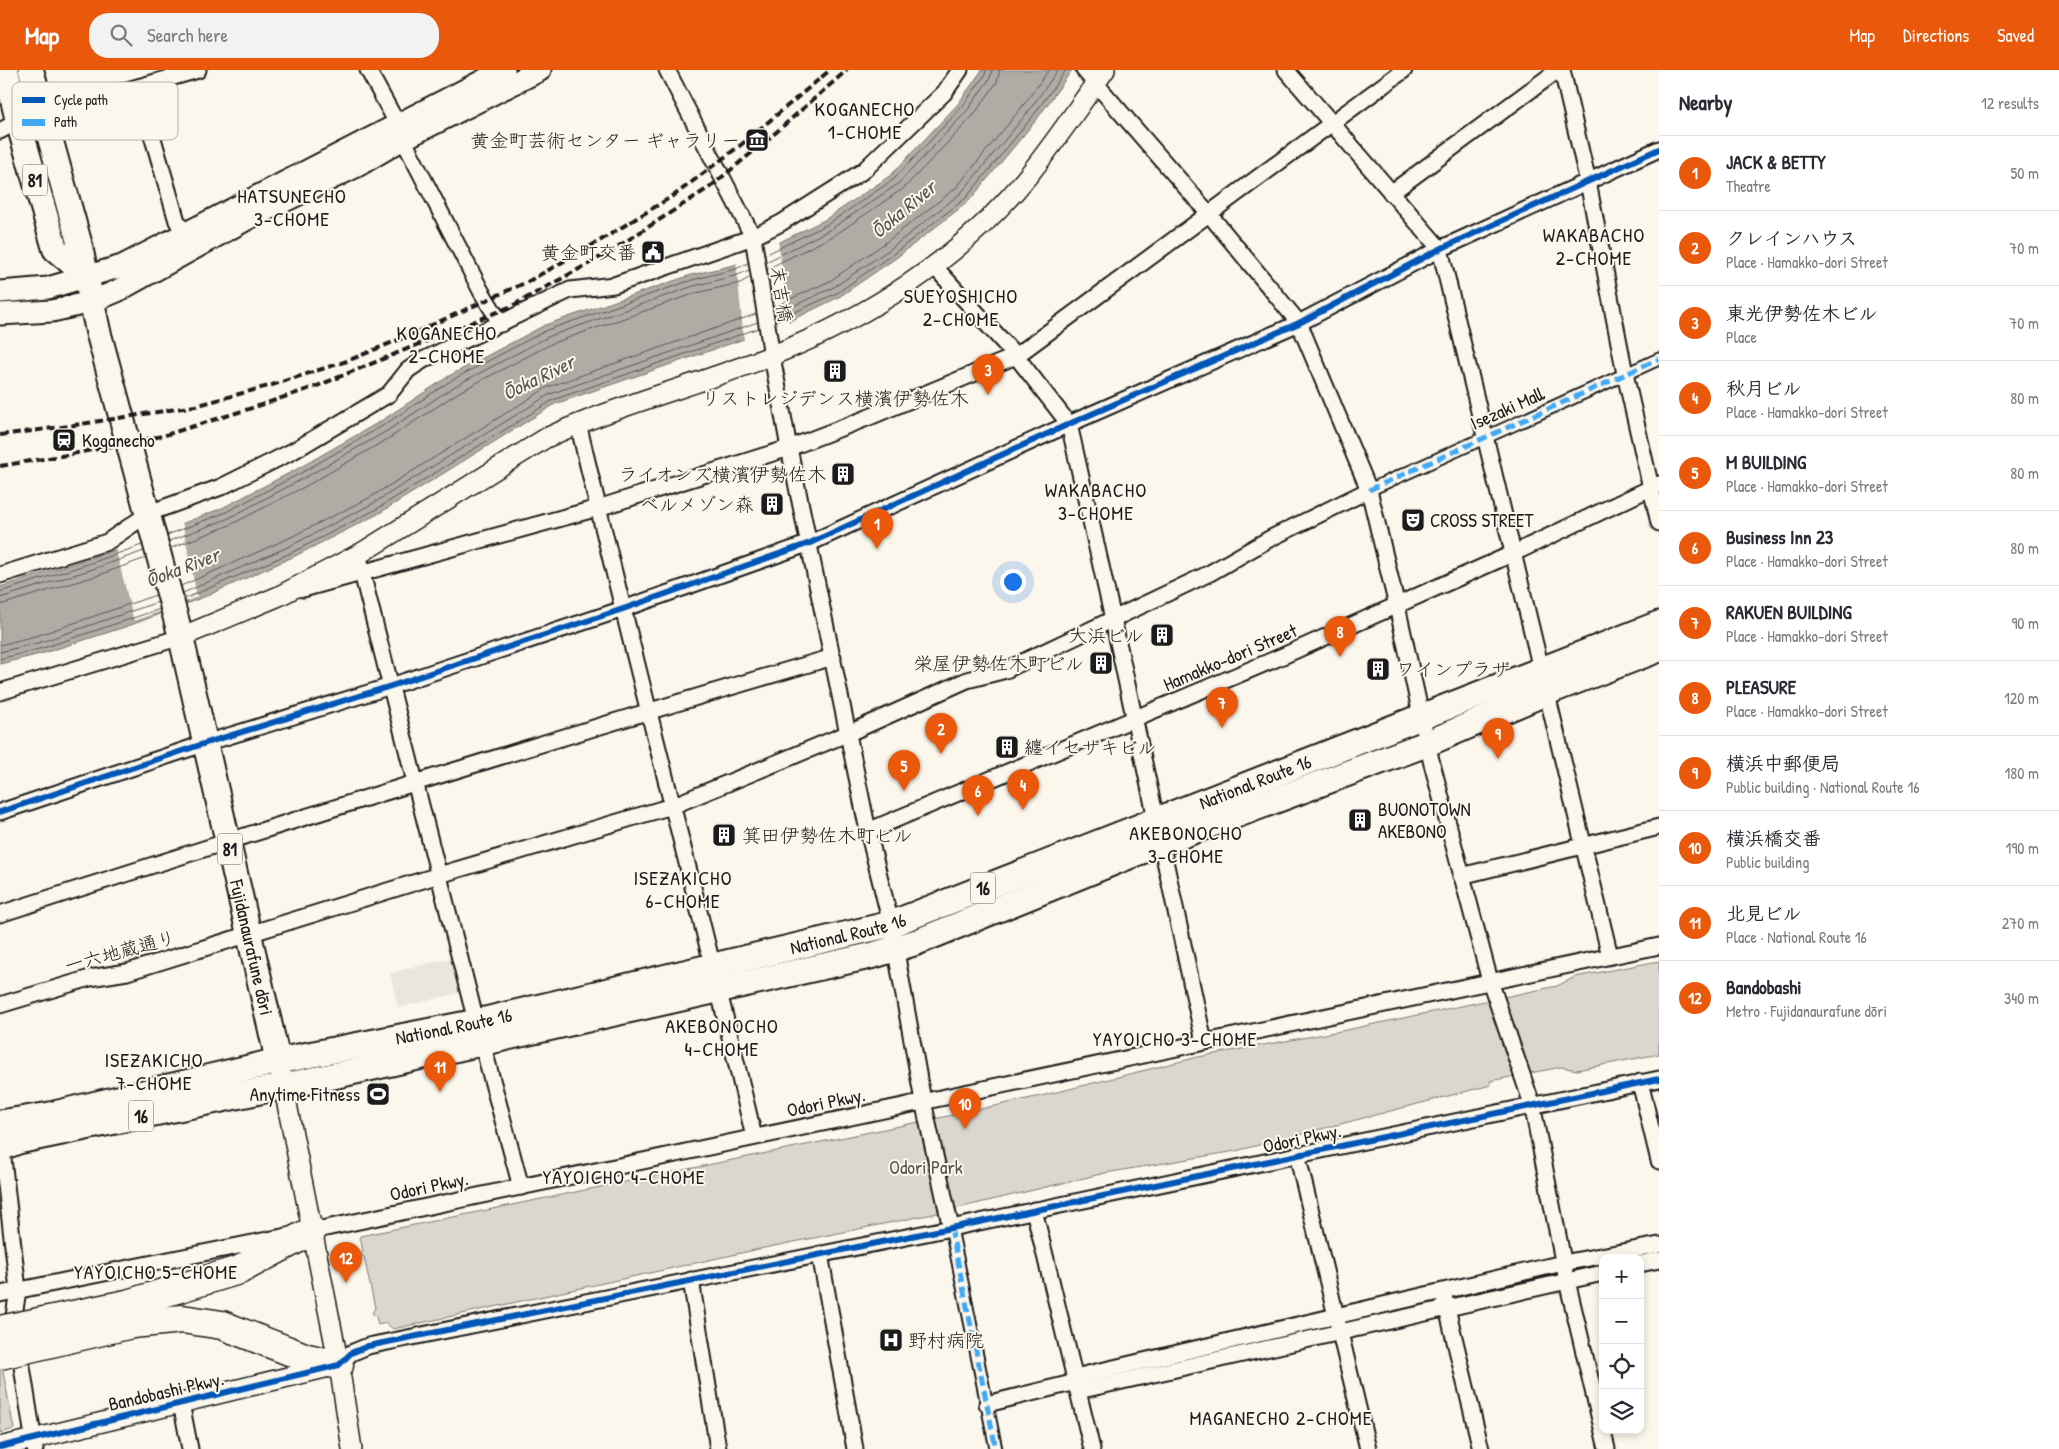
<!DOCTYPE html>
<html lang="en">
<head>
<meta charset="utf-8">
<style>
	:root { --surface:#fff; --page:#f2f2f3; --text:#2b2b33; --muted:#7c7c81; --line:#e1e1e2; --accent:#ea580c }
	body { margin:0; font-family:"Patrick Hand","Klee One",sans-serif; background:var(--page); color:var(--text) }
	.controls { position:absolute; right:15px; bottom:15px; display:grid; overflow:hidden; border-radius:10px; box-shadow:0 2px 8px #0003 }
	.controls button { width:45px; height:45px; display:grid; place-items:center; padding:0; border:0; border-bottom:1px solid var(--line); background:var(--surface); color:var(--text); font:25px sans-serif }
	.you { position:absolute; left:1012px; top:511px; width:18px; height:18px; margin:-12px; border:4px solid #fff; border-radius:50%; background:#1a73e8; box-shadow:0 0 0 8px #1a73e833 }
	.badge { display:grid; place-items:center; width:32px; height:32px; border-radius:50%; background:var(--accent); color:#fff; font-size:16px; font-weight:700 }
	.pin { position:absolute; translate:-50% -41px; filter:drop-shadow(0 1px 2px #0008) }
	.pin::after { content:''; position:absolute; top:26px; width:18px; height:15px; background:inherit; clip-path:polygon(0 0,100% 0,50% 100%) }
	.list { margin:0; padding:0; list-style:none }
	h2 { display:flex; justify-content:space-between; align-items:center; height:65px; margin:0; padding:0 20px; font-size:21px }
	h2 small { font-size:16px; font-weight:400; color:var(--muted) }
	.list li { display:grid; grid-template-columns:32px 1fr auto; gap:15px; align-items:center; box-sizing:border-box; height:75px; padding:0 20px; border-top:1px solid var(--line) }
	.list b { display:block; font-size:19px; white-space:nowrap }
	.list p { margin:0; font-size:16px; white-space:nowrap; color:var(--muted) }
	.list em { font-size:16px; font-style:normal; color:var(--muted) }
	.icon { flex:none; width:28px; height:28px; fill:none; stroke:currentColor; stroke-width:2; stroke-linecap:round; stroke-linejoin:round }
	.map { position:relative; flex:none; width:1659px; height:1379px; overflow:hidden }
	header { display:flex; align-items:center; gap:30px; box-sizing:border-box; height:70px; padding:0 25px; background:var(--accent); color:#fff }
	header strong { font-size:24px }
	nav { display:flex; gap:28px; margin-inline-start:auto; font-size:18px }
	.search { width:350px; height:45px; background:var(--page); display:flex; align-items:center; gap:12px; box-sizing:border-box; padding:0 18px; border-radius:20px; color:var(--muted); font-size:19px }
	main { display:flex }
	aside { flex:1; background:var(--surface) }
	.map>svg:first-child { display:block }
</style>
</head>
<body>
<header>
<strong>Map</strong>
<div class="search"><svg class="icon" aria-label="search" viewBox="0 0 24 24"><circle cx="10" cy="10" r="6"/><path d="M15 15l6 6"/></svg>Search here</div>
<nav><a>Map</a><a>Directions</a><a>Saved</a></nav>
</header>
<main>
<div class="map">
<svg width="1659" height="1379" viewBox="0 0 1659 1379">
	<rect width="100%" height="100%" fill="#fbf7ec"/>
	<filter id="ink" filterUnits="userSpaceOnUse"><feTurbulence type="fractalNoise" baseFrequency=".02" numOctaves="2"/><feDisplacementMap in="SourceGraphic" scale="10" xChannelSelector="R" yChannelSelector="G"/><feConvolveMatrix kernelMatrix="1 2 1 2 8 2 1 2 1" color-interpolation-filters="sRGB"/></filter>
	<g filter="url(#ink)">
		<polygon fill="#eae6dc" points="454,887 462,922 398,938 390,903"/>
		<g fill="#dad7ce" stroke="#7b7a75">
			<polygon points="1659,891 1659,984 1577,1000 1561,997 1490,1011 1491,1015 1236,1081 1105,1103 933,1144 764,1178 393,1259 386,1253 378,1255 376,1246 372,1243 375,1238 364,1187 359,1184 363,1181 360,1166 953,1045 1045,1025 1198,987 1346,960 1557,916 1575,907"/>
			<polygon points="0,1286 14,1359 0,1363"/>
		</g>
		<polygon fill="#afaca5" stroke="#74726e" points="982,0 1072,0 1037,49 969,131 896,188 839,227 792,250 744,269 555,334 378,444 295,486 204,527 131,555 44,583 0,594 0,517 115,480 222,438 299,398 381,351 449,306 545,255 691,205 734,195 826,149 891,105 958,34"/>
		<g fill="#fbf7ec">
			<polygon points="778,170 789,253 744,271 736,191"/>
			<polygon points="182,451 197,527 134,551 115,477"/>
		</g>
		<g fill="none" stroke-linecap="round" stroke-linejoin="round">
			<g stroke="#575653" stroke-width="1">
				<polyline points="765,185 828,154 894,109 962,37 985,5 986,0"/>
				<polyline points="766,192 831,159 898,114 967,41 990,8 992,0"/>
				<polyline points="767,199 835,165 904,118 973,46 997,12 1000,0"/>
				<polyline points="773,237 830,211 885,173 956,118 1022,37 1049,0"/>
				<polyline points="774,245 834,217 890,179 961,123 1028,42 1058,0"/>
				<polyline points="775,251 837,223 893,184 966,128 1033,46 1066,0"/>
				<polyline points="167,465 224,443 301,403 384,355 452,310 547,260 692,210 736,199 748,193"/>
				<polyline points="169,471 227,449 304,408 387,361 455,316 550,266 694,216 738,205 749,200"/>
				<polyline points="171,478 230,455 308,415 391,367 459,322 553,273 696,223 740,213 751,207"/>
				<polyline points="181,516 287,469 369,428 548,317 756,244"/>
				<polyline points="0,522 91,493 142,475"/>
				<polyline points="183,523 290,476 372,434 550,324 758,252"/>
				<polyline points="0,528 93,499 144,481"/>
				<polyline points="184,529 293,482 375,440 553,330 759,258"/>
				<polyline points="0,535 96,506 146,488"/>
				<polyline points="0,575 39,565 156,525"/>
				<polyline points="0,582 41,572 158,532"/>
				<polyline points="0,589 43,578 160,539"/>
			</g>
			<g stroke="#1c1c1c" stroke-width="15">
				<g id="pedestrian">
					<polyline points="1369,420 1659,289"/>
					<polyline points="951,1158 996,1379"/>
				</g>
			</g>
			<g stroke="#1c1c1c" stroke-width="19">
				<g id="minor">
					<polyline points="368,0 398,55 403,69 481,221 501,254"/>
					<polyline points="667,0 753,167 772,286 789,378 868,761 891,854 923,1031 951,1158"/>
					<polyline points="1084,0 1209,144 1299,253 1369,420 1397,536 1431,690 1490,911 1532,1034 1567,1211 1607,1379"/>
					<polyline points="1286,0 1440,179 1610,886"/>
					<polyline points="1562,0 1588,112 1625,304 1659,453"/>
					<polyline points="138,17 177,151 184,163"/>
					<polyline points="0,61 18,51 198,0"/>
					<polyline points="1391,123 1558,0"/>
					<polyline points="934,196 1016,286 1069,354 1113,549 1204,972"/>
					<path d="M 578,353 C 634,592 698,828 754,1067"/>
					<polyline points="361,494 362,503 471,932 521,1117"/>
					<polyline points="0,505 107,472 149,443 221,417 293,381 389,324 408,300 425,289 570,220 614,215 753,167 781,153 863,101 944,23 960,0"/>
					<polyline points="303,519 598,438 789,378 867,348 1016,286 1404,0"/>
					<polyline points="0,622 181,567"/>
					<polyline points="0,742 206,673 391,616 623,539 810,473 1069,354 1299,253 1440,179 1659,79"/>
					<polyline points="868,761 1285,585 1514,483 1659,414"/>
					<polyline points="1461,806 1659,757"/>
					<path d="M 0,844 C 277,755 554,668 833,587"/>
					<polyline points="0,935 90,908 127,902 439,805 672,736 849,663 967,610 1006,600 1210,503 1271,468 1369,420"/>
					<polyline points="1640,1012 1659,1091"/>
					<polyline points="1,1071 18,1220 14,1246 35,1379"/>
					<polyline points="1297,1084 1368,1379"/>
					<polyline points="1034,1140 1092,1379"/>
					<polyline points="820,1184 855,1379"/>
					<polyline points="1640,1194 1659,1190"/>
					<polyline points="691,1210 718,1379"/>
					<polyline points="0,1224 312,1161 1659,876"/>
					<polyline points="1445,1230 1481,1379"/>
					<polyline points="339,1295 351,1283 368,1276 951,1158 1659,1009"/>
					<polyline points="1075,1307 1563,1193 1659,1175"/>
					<polyline points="1078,1321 1603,1203"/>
					<polyline points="181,1333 190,1379"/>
					<polyline points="987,1334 1076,1312"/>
				</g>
			</g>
			<g stroke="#1c1c1c" stroke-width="22">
				<g id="tertiary">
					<path d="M 181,567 L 279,526 L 361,483 L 546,368 C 619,334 698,315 773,285 C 869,247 961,188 1027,107 C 1055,73 1079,36 1105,0"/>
					<polyline points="281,1004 339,1295 352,1379"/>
					<polyline points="0,1377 333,1296"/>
				</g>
			</g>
			<g stroke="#1c1c1c" stroke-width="25">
				<g id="secondary">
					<polyline points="0,222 48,218 122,196 504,0"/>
					<polyline points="0,244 52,241 91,232 117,221 247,149 357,96 403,69 540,0"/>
				</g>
			</g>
			<g stroke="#1c1c1c" stroke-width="28">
				<g id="primary">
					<polyline points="6,0 18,51 55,179 87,206"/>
					<path id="s1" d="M 31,0 L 79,172 L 98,261 L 181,567 L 278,991"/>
				</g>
			</g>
			<g stroke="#1c1c1c" stroke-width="29">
				<g id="trunk">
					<path id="s2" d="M 0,1053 L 50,1045 L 278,991 L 477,952 L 891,854 L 1659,554"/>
					<polyline points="0,1078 18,1071 333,1006 874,885 917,872 1161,773 1426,674 1547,622 1659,579"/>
				</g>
			</g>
			<g stroke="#1c1c1c" stroke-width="31">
				<g id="motorway">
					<polyline points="127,1234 239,1200 312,1161"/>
					<polyline points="132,1254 182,1249 222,1255 307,1288 339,1295"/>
				</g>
			</g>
			<use href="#pedestrian" stroke="#fbf7ec" stroke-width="11"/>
			<use href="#minor" stroke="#fbf7ec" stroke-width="15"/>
			<use href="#tertiary" stroke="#fbf7ec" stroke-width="19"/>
			<use href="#secondary" stroke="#fbf7ec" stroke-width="21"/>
			<use href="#primary" stroke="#fbf7ec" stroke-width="24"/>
			<use href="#trunk" stroke="#fbf7ec" stroke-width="25"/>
			<use href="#motorway" stroke="#fbf7ec" stroke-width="28"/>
			<g stroke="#1c1c1c" stroke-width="4" stroke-dasharray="8 4" stroke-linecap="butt">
				<polyline points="0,365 62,357 195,336 272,315 347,291 403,268 529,211 601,170 676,124 742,74 830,0"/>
				<polyline points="0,396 67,385 162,366 255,337 317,316 512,236 608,183 710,117 766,71 847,0"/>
			</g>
			<g stroke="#1c1c1c" stroke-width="31" stroke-linecap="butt">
				<g id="motorway-bridge">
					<polyline points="0,1260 127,1234"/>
					<polyline points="0,1285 132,1254"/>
				</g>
			</g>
			<use href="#motorway-bridge" stroke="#fbf7ec" stroke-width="28"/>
			<g stroke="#3fa9f5" stroke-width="5" stroke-dasharray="10 5" stroke-linecap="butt">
				<polyline points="1369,420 1659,289"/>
				<polyline points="951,1158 996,1379"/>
			</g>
			<g stroke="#fbf7ec" stroke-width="9">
				<g id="cycleway">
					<polyline points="0,742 206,673 391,616 623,539 810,473 1069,354 1299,253 1440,179 1659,79"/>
					<polyline points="0,1377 339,1295 351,1283 368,1276 951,1158 1659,1009"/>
				</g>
			</g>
			<use href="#cycleway" stroke="#0057b8" stroke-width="6"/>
		</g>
	</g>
	<defs>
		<g id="museum-square" transform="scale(1.25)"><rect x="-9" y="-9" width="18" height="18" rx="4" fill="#1c1c1c" stroke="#fbf7ec"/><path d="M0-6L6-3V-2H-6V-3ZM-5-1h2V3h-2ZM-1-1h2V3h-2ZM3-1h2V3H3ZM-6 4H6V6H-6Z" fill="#fff"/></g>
		<g id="civic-square" transform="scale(1.25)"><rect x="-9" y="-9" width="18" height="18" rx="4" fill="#1c1c1c" stroke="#fbf7ec"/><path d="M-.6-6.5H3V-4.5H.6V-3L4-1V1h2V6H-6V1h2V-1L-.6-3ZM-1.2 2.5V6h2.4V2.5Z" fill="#fff"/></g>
		<g id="building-square" transform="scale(1.25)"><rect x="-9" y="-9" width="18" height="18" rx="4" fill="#1c1c1c" stroke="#fbf7ec"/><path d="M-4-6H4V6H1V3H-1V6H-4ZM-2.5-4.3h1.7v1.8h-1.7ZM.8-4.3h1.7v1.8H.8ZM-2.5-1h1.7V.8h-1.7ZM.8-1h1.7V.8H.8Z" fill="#fff"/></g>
		<g id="station-square" transform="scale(1.25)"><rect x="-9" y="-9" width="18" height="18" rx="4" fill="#1c1c1c" stroke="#fbf7ec"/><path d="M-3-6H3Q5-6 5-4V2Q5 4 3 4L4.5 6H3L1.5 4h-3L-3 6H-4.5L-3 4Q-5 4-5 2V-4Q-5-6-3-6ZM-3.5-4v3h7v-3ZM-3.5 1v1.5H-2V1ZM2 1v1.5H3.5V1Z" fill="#fff"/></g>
		<g id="theatre-square" transform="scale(1.25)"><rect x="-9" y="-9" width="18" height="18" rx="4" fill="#1c1c1c" stroke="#fbf7ec"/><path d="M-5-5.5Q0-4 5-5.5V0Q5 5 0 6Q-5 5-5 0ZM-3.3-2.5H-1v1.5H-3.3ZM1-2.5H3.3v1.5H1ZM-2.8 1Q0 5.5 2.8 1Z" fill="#fff"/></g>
		<g id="stadium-square" transform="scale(1.25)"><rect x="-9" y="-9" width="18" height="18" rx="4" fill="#1c1c1c" stroke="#fbf7ec"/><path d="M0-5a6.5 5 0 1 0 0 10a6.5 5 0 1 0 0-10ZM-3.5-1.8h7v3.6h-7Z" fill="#fff"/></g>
		<g id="hospital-square" transform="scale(1.25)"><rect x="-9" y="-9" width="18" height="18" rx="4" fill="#1c1c1c" stroke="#fbf7ec"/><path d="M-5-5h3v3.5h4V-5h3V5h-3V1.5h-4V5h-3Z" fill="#fff"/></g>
	</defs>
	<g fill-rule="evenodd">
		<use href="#museum-square" x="757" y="70"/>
		<use href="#civic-square" x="653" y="182"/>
		<use href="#building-square" x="835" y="301"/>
		<use href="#station-square" x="64" y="370"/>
		<use href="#building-square" x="843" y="404"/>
		<use href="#building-square" x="772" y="434"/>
		<use href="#theatre-square" x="1413" y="450"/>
		<use href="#building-square" x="1162" y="565"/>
		<use href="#building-square" x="1101" y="593"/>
		<use href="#building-square" x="1378" y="599"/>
		<use href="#building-square" x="1007" y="677"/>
		<use href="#building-square" x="1360" y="750"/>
		<use href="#building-square" x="724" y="765"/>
		<use href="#stadium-square" x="378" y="1024"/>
		<use href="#hospital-square" x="891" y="1270"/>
	</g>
	<g text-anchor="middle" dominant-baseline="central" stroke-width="4" stroke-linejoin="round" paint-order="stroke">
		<g fill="#fbf7ec" stroke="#5f5e5a" stroke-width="1">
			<rect x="22.5" y="94.5" width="25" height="31" rx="4"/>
			<rect x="217.5" y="763.5" width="25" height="31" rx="4"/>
			<rect x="970.5" y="802.5" width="25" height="31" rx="4"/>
			<rect x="128.5" y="1030.5" width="25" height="31" rx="4"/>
		</g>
		<g font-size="18" font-weight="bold" fill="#1c1c1c">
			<text x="35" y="110">81</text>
			<text x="230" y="779">81</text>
			<text x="983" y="818">16</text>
			<text x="141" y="1046">16</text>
		</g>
		<g font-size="19" fill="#1c1c1c" stroke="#fbf7ec" text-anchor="end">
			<text x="740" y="70">黄金町芸術センター ギャラリー</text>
			<text x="636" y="182">黄金町交番</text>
			<text x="835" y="328" text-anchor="middle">リストレジデンス横濱伊勢佐木</text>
			<text x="82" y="370" text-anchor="start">Koganecho</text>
			<text x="826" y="404">ライオンズ横濱伊勢佐木</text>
			<text x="754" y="434">ベルメゾン森</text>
			<text x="1430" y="450" text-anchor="start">CROSS STREET</text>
			<text x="1144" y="565">大浜ビル</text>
			<text x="1084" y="593">栄屋伊勢佐木町ビル</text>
			<text x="1396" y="599" text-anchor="start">ワインプラザ</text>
			<text x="1024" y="677" text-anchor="start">纏イセザキビル</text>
			<text x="1378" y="739" text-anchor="start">BUONOTOWN<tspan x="1378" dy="22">AKEBONO</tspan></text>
			<text x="742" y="765" text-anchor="start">箕田伊勢佐木町ビル</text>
			<text x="360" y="1024">Anytime Fitness</text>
			<text x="908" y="1270" text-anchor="start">野村病院</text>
		</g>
		<g font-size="19" fill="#1c1c1c" stroke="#fbf7ec">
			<text transform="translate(782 224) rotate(81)">末吉橋</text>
			<text transform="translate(1507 338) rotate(-24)">Isezaki Mall</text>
			<text transform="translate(1230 587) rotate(-23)">Hamakko-dori Street</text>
			<text stroke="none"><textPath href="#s2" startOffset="1304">National Route 16</textPath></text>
			<text stroke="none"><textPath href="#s2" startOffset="869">National Route 16</textPath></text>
			<text stroke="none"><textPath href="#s1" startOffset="905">Fujidanaurafune dōri</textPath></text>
			<text transform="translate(120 881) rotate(-15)">一六地蔵通り</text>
			<text stroke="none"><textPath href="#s2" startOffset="464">National Route 16</textPath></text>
			<text transform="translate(826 1032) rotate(-12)">Odori Pkwy.</text>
			<text transform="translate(1302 1068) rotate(-12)">Odori Pkwy.</text>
			<text transform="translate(429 1116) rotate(-12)">Odori Pkwy.</text>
			<text transform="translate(166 1321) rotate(-13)">Bandobashi Pkwy.</text>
		</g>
		<g font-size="19" fill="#555451" stroke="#fbf7ec">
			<text x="926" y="1097">Odori Park</text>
		</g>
		<g font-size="20" letter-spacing="1" fill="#1c1c1c" stroke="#fbf7ec">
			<text x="865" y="38">KOGANECHO<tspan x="865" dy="23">1-CHOME</tspan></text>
			<text x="292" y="125">HATSUNECHO<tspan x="292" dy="23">3-CHOME</tspan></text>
			<text x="1594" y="164">WAKABACHO<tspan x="1594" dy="23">2-CHOME</tspan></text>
			<text x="961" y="225">SUEYOSHICHO<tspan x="961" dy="23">2-CHOME</tspan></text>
			<text x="447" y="262">KOGANECHO<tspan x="447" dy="23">2-CHOME</tspan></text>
			<text x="1096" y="419">WAKABACHO<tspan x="1096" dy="23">3-CHOME</tspan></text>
			<text x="1186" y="762">AKEBONOCHO<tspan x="1186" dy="23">3-CHOME</tspan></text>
			<text x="683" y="807">ISEZAKICHO<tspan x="683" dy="23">6-CHOME</tspan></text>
			<text x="722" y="955">AKEBONOCHO<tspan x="722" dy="23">4-CHOME</tspan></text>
			<text x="1175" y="968">YAYOICHO 3-CHOME</text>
			<text x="154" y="989">ISEZAKICHO<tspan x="154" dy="23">7-CHOME</tspan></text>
			<text x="624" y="1106">YAYOICHO 4-CHOME</text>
			<text x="156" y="1201">YAYOICHO 5-CHOME</text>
			<text x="1281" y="1347">MAGANECHO 2-CHOME</text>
		</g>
		<g font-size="20" font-style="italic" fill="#575653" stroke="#fbf7ec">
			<text transform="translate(903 139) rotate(-40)">Ōoka River</text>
			<text transform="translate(538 307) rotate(-26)">Ōoka River</text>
			<text transform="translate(182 497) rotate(-21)">Ōoka River</text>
		</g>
	</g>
	<rect x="12" y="12" width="166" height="58" rx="8" fill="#fbf7ec" stroke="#b8b5ae" stroke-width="1"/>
	<rect x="22" y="27" width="23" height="6" fill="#0057b8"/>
	<rect x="22" y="49" width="23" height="7" fill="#3fa9f5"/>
	<g font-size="14" fill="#1c1c1c">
		<text x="54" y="35">Cycle path</text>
		<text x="54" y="57">Path</text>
	</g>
</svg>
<div class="controls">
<button>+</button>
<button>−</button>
<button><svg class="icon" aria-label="locate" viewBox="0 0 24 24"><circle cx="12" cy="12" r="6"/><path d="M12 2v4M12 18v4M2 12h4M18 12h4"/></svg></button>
<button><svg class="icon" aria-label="layers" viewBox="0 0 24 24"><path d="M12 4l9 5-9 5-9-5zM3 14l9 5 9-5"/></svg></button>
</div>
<div class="you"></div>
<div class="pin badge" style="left:877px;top:479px">1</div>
<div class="pin badge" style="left:941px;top:684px">2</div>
<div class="pin badge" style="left:988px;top:325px">3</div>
<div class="pin badge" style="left:1023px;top:740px">4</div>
<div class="pin badge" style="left:904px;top:721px">5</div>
<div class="pin badge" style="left:978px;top:746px">6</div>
<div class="pin badge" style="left:1222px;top:658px">7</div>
<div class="pin badge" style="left:1340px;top:587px">8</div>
<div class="pin badge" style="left:1498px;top:689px">9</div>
<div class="pin badge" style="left:965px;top:1059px">10</div>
<div class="pin badge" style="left:440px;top:1022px">11</div>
<div class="pin badge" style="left:346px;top:1213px">12</div>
</div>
<aside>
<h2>Nearby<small>12 results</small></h2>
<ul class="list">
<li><span class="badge">1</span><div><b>JACK &amp; BETTY</b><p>Theatre</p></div><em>50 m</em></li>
<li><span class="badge">2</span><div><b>クレインハウス</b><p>Place · Hamakko-dori Street</p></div><em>70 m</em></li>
<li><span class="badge">3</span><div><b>東光伊勢佐木ビル</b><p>Place</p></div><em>70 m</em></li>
<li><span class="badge">4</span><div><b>秋月ビル</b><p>Place · Hamakko-dori Street</p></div><em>80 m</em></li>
<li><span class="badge">5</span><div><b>M BUILDING</b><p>Place · Hamakko-dori Street</p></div><em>80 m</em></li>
<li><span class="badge">6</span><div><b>Business Inn 23</b><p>Place · Hamakko-dori Street</p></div><em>80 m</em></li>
<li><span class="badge">7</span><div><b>RAKUEN BUILDING</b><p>Place · Hamakko-dori Street</p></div><em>90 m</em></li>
<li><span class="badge">8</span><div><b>PLEASURE</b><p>Place · Hamakko-dori Street</p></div><em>120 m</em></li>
<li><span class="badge">9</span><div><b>横浜中郵便局</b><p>Public building · National Route 16</p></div><em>180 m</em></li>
<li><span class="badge">10</span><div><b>横浜橋交番</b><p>Public building</p></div><em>190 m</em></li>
<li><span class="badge">11</span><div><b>北見ビル</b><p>Place · National Route 16</p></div><em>270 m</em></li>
<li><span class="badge">12</span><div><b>Bandobashi</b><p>Metro · Fujidanaurafune dōri</p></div><em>340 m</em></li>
</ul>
</aside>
</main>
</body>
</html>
